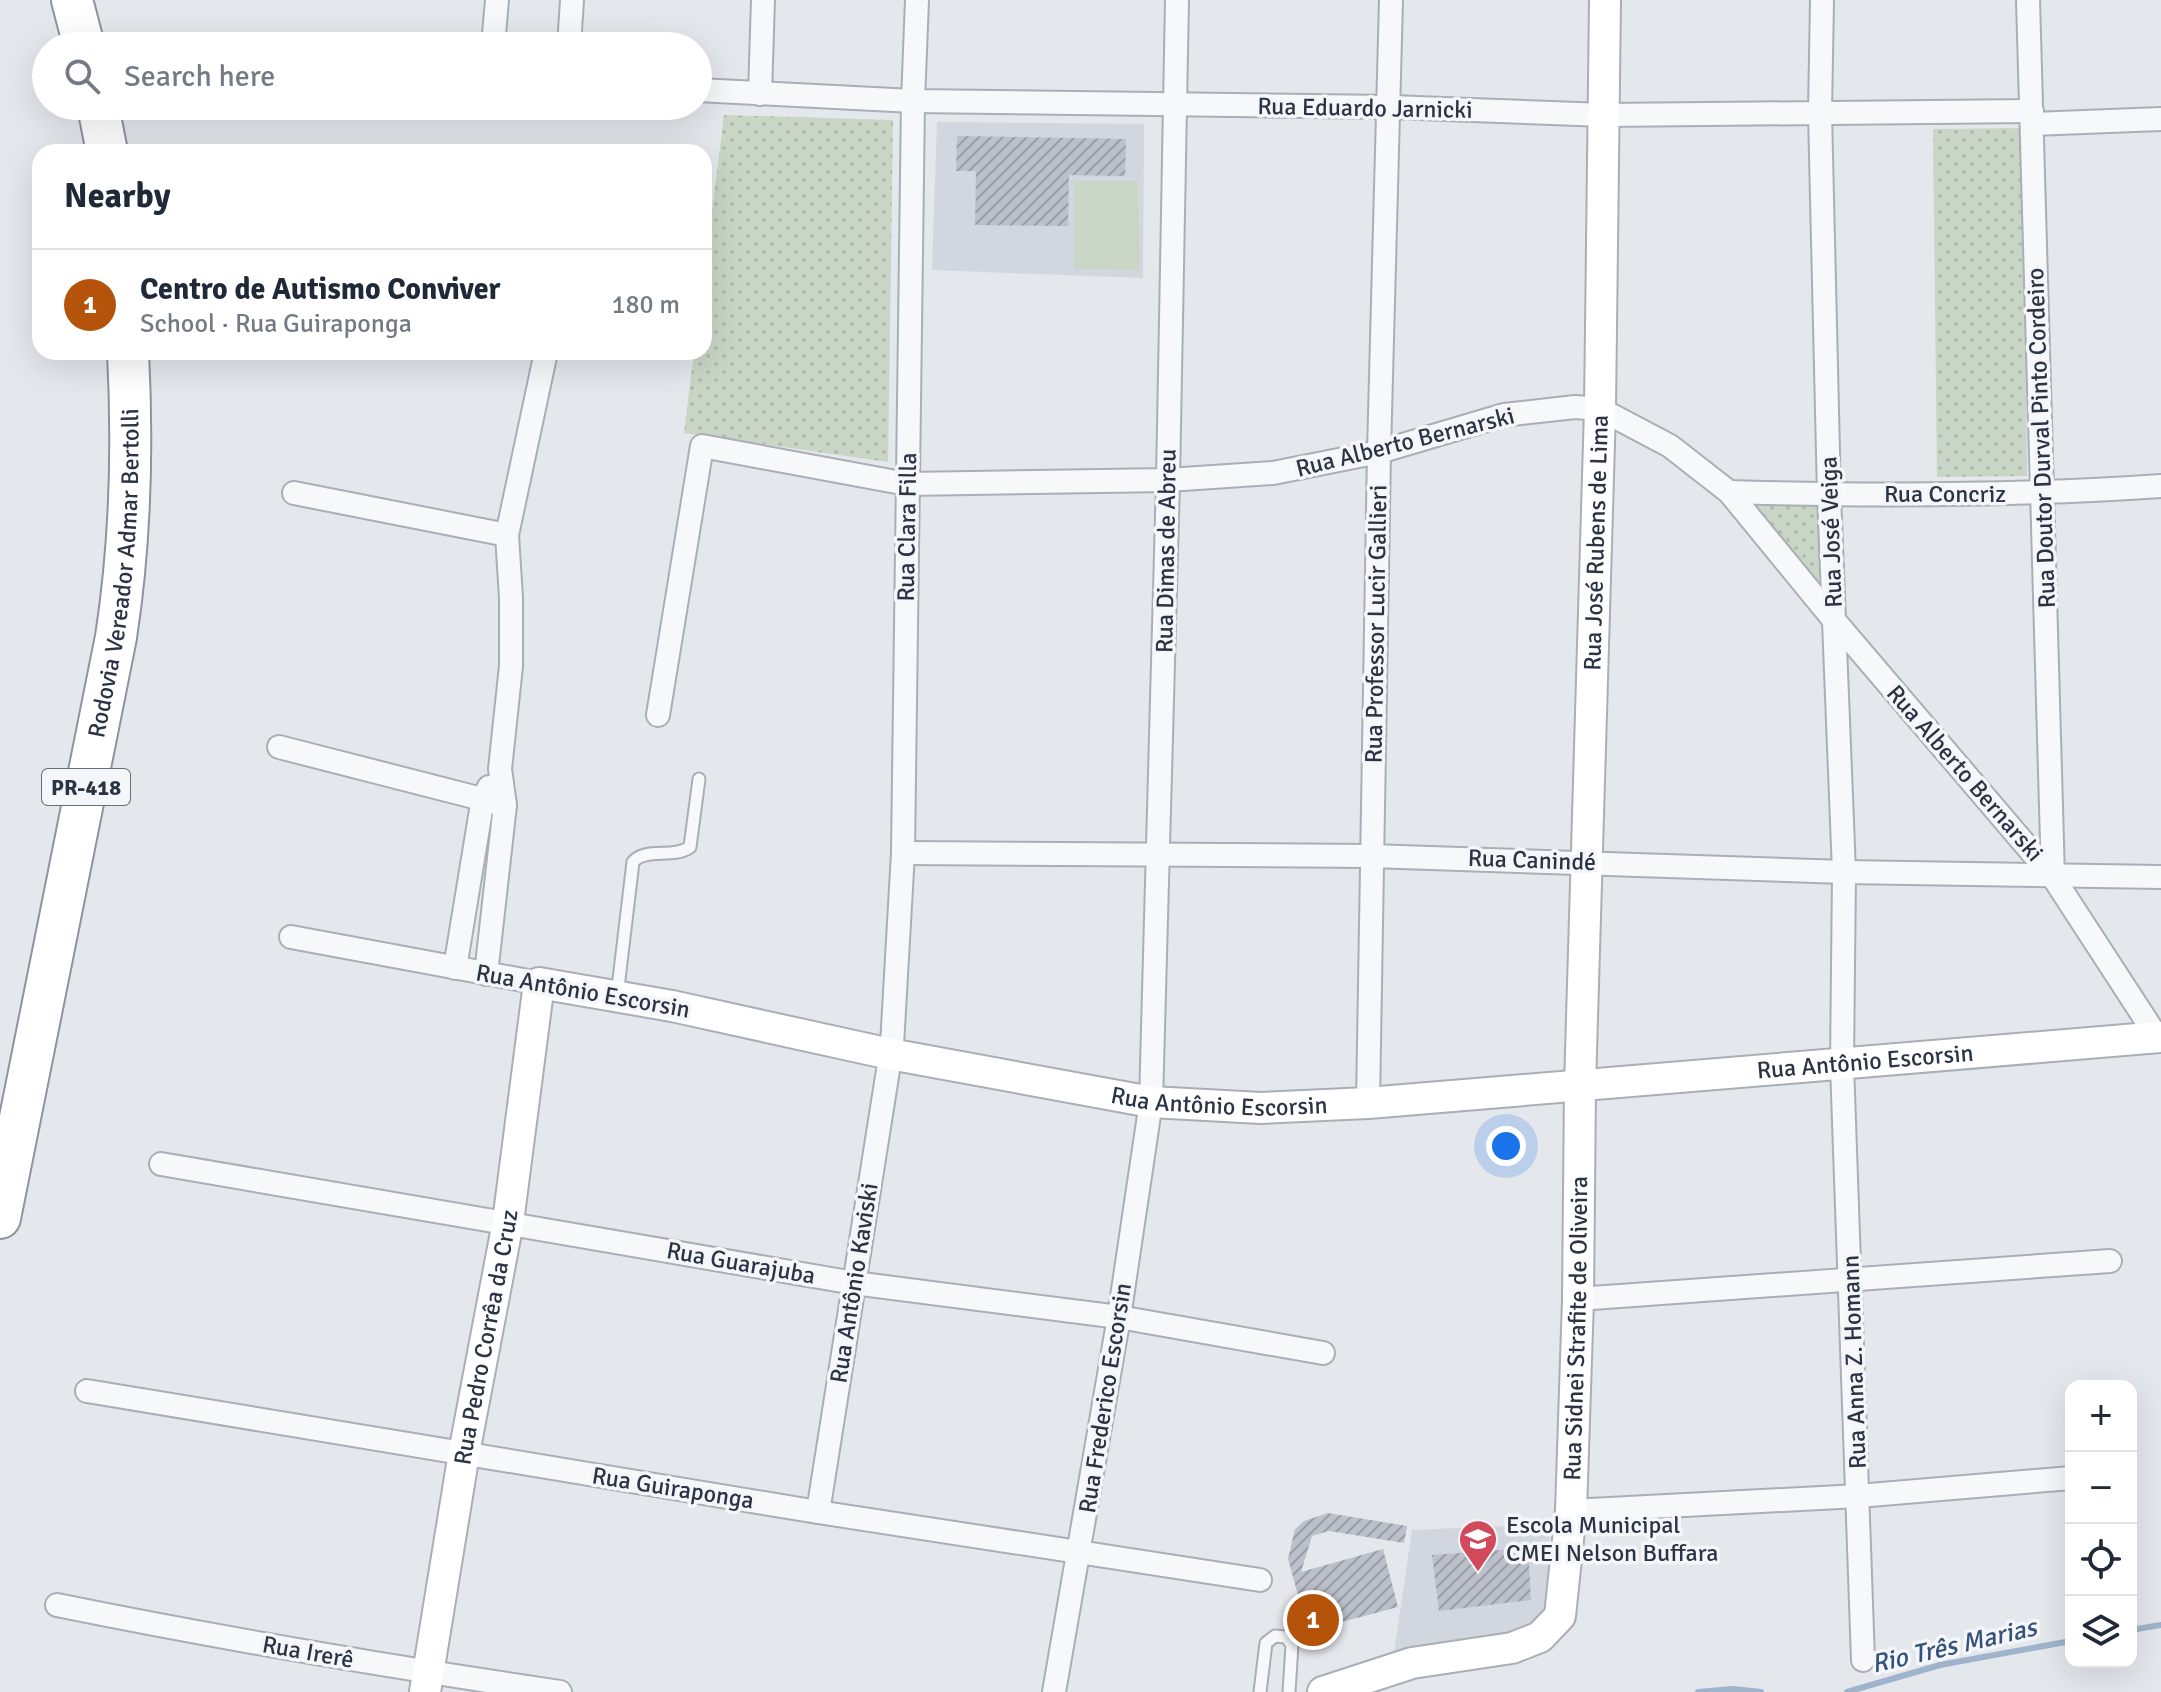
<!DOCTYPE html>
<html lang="en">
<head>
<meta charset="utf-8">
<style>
	:root { --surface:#fff; --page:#f6f6f7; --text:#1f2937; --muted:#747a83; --line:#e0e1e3; --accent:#b45309 }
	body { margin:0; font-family:Signika,sans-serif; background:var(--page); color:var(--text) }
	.controls { position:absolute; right:24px; bottom:24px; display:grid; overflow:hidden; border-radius:16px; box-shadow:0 8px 32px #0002 }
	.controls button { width:72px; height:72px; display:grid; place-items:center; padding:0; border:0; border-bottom:2px solid var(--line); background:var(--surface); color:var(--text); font:40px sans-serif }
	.you { position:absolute; left:1506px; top:1146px; width:28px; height:28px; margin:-20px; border:6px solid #fff; border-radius:50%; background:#1a73e8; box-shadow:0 0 0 12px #1a73e833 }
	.badge { display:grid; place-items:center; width:52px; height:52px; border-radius:50%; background:var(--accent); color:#fff; font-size:26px; font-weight:700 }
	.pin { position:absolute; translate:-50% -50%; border:4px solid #fff; box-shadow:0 2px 8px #0006 }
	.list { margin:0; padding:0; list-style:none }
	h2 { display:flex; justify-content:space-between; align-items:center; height:104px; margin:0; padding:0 32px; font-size:34px }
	h2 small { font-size:26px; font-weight:400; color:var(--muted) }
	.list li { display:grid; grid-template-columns:52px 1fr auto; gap:24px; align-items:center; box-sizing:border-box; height:112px; padding:0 32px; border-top:2px solid var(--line) }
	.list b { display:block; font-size:30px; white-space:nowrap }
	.list p { margin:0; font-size:26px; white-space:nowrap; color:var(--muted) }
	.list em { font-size:26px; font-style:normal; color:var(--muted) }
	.icon { flex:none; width:44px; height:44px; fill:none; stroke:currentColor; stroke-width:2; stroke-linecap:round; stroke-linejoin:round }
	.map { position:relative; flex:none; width:2161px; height:1692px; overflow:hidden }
	.search { position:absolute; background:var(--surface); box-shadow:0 8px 32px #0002; left:32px; top:32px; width:680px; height:88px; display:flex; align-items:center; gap:20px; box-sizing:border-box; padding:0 28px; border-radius:44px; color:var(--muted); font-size:30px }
	.panel { position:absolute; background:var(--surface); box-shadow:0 8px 32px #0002; left:32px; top:144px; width:680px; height:216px; border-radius:24px }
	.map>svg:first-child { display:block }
</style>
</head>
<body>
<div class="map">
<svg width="2161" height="1692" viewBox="0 0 2161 1692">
	<defs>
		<pattern id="park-dots" width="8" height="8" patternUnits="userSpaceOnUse" patternTransform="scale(2)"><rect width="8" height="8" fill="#c9d6c5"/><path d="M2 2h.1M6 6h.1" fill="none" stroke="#adb8ab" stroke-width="1.8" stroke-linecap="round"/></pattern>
		<pattern id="building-hatch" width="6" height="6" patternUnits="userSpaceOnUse" patternTransform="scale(2)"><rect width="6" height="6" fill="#bbc0ca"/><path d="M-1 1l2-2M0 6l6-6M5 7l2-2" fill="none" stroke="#989da6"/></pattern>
	</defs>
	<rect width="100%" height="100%" fill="#e4e7ec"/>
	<g fill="#d2d6de">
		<polygon points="937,122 1144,124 1143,278 932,270"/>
		<polygon points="1550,1524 1548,1615 1533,1633 1394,1653 1412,1530"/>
	</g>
	<polygon fill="#c9d6c5" points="1074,181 1138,181 1140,270 1074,269"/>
	<g fill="url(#park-dots)">
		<polygon points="724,115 893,120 888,462 684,433 694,352 704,352 704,276"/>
		<polygon points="2023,128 2027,476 1937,477 1933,129"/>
		<polygon points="1753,501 1820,502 1819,587"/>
	</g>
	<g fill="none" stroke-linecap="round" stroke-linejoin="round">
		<g stroke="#9fb4cc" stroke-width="6">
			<polyline points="2131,1630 2161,1625"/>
			<polyline points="1698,1692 1733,1689 1761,1692"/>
			<polyline points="1847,1692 1940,1665 2071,1641"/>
		</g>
	</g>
	<g fill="url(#building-hatch)">
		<polygon points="957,136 1126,139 1125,176 1069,175 1068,226 975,225 976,171 956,171"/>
		<polygon points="1328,1513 1407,1526 1404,1543 1329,1531 1312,1536 1301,1572 1383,1549 1398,1607 1308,1631 1288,1559 1295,1529 1304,1521"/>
		<polygon points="1528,1548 1531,1600 1439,1611 1432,1555"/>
	</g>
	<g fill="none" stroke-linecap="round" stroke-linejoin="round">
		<g stroke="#a9aeb7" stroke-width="15">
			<g id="lane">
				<path d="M 617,996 L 633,862 C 645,847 674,859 690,847 L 699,779"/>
				<polyline points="1260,1692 1266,1643 1275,1636 1286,1637 1292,1645 1289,1692"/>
			</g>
		</g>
		<g stroke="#a9aeb7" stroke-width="26">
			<g id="street">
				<polyline points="1822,0 1820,113 1829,495 1844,872 1842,1065 1863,1660"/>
				<polyline points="2028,0 2053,877"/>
				<polyline points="493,46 497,0"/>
				<polyline points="569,46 572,0"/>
				<polyline points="698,90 913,101 1390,107 1605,115 2032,111"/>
				<polyline points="760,94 763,0"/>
				<polyline points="2033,124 2161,119"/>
				<path d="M 1729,492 C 1873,496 2017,496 2161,486"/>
				<polyline points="294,493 507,535"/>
				<polyline points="658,715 702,446 907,484 1168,480 1273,473 1379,452 1504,415 1575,407 1600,409 1670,446 1729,492 1833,619 2053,877 2157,1037"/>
				<polyline points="279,747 505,805"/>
				<polyline points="903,853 1371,856 1844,872 2161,877"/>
				<polyline points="291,937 539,983"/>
				<polyline points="455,968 483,798 489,787"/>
				<polyline points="486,974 505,805 500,769 511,666 511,598 507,535 546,352"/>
				<polyline points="1368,1103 1379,452 1391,0"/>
				<polyline points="161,1164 854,1283 1119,1317 1323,1353"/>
				<polyline points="1578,1299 2110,1261"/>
				<polyline points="87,1391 818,1512 1260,1580"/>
				<polyline points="1571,1511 1858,1496 2071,1478"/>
				<polyline points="818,1512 892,1045 903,853 913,101 917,0"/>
				<path d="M 57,1605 C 224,1639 392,1667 560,1692"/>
				<polyline points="1054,1692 1119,1317 1151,1102 1168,480 1177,0"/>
			</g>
		</g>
		<g stroke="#a9aeb7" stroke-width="34">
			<g id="secondary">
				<path id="s1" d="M 425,1692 L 464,1453 L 508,1222 L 539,983 L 672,1006 L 890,1054 L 1151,1102 L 1261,1108 L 1368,1103 L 2161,1037"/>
				<path id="s2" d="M 1323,1692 L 1412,1663 L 1512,1648 L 1540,1637 L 1560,1616 L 1571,1511 L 1578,1299 L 1580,1086 L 1600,409 L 1605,0"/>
			</g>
		</g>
		<g stroke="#8b94a3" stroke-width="44">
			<g id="highway">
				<polyline points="72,0 84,46"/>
				<polyline points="98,106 107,152"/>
				<path id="s3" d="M 0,1218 L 116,637 C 131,540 133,449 128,352"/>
			</g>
		</g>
		<use href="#lane" stroke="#f7f8fa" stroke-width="11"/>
		<use href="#street" stroke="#f7f8fa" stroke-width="22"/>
		<use href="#secondary" stroke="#fff" stroke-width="30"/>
		<use href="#highway" stroke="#fff" stroke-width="40"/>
	</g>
	<defs>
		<g id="school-pin" transform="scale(2)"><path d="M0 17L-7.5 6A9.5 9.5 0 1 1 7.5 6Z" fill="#d1495b" stroke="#f4f6f9"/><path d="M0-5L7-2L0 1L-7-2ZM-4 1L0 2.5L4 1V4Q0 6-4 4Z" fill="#fff"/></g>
	</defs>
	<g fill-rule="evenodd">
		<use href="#school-pin" x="1478" y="1539"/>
	</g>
	<g text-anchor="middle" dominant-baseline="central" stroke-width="7" stroke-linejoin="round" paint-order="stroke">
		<rect fill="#f4f6f9" stroke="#676e7b" stroke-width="2" x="42" y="769" width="88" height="36" rx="6"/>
		<g font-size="22" font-weight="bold" fill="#2b3445">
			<text x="86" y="787">PR-418</text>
		</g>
		<g font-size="24" fill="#2b3445" stroke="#f4f6f9">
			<text transform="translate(1365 108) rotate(1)">Rua Eduardo Jarnicki</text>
			<text transform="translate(2041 438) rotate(-92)">Rua Doutor Durval Pinto Cordeiro</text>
			<text transform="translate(1405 442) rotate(-14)">Rua Alberto Bernarski</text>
			<text x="1945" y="494">Rua Concriz</text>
			<text transform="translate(907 527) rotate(-89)">Rua Clara Filla</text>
			<text transform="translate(1831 532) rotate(-92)">Rua José Veiga</text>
			<text stroke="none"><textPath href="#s2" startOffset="1328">Rua José Rubens de Lima</textPath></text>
			<text transform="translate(1166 551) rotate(-89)">Rua Dimas de Abreu</text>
			<text stroke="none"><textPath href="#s3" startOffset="656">Rodovia Vereador Admar Bertolli</textPath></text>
			<text transform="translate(1376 624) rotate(-89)">Rua Professor Lucir Gallieri</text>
			<text transform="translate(1965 773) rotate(49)">Rua Alberto Bernarski</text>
			<text transform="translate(1532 860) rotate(2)">Rua Canindé</text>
			<text transform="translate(583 991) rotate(10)">Rua Antônio Escorsin</text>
			<text stroke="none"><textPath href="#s1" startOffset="2058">Rua Antônio Escorsin</textPath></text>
			<text stroke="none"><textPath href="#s1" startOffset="1410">Rua Antônio Escorsin</textPath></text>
			<text transform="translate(741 1263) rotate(10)">Rua Guarajuba</text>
			<text transform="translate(854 1283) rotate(-81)">Rua Antônio Kaviski</text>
			<text stroke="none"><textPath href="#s2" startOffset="542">Rua Sidnei Strafite de Oliveira</textPath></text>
			<text stroke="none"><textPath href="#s1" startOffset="360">Rua Pedro Corrêa da Cruz</textPath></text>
			<text transform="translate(1854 1362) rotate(-92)">Rua Anna Z. Homann</text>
			<text transform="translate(1105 1398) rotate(-81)">Rua Frederico Escorsin</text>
			<text transform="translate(673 1488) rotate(9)">Rua Guiraponga</text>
			<text transform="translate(308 1652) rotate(10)">Rua Irerê</text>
		</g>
		<g font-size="24" fill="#2b3445" stroke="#f4f6f9" text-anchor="start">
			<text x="1506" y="1525">Escola Municipal<tspan x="1506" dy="28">CMEI Nelson Buffara</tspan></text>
		</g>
		<g font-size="26" font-style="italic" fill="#34527a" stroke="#f4f6f9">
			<text transform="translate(1954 1646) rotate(-13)">Rio Três Marias</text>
		</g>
	</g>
</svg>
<div class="controls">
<button>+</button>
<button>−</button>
<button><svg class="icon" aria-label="locate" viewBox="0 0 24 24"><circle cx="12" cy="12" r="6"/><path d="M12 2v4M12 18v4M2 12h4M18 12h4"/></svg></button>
<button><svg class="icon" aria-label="layers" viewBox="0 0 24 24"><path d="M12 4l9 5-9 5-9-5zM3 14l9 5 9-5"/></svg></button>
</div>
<div class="you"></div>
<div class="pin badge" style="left:1313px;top:1620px">1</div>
<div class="search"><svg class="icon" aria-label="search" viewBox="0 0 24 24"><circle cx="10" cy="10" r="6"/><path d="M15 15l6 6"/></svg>Search here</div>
<section class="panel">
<h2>Nearby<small></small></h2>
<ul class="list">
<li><span class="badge">1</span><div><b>Centro de Autismo Conviver</b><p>School · Rua Guiraponga</p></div><em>180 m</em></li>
</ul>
</section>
</div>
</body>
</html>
